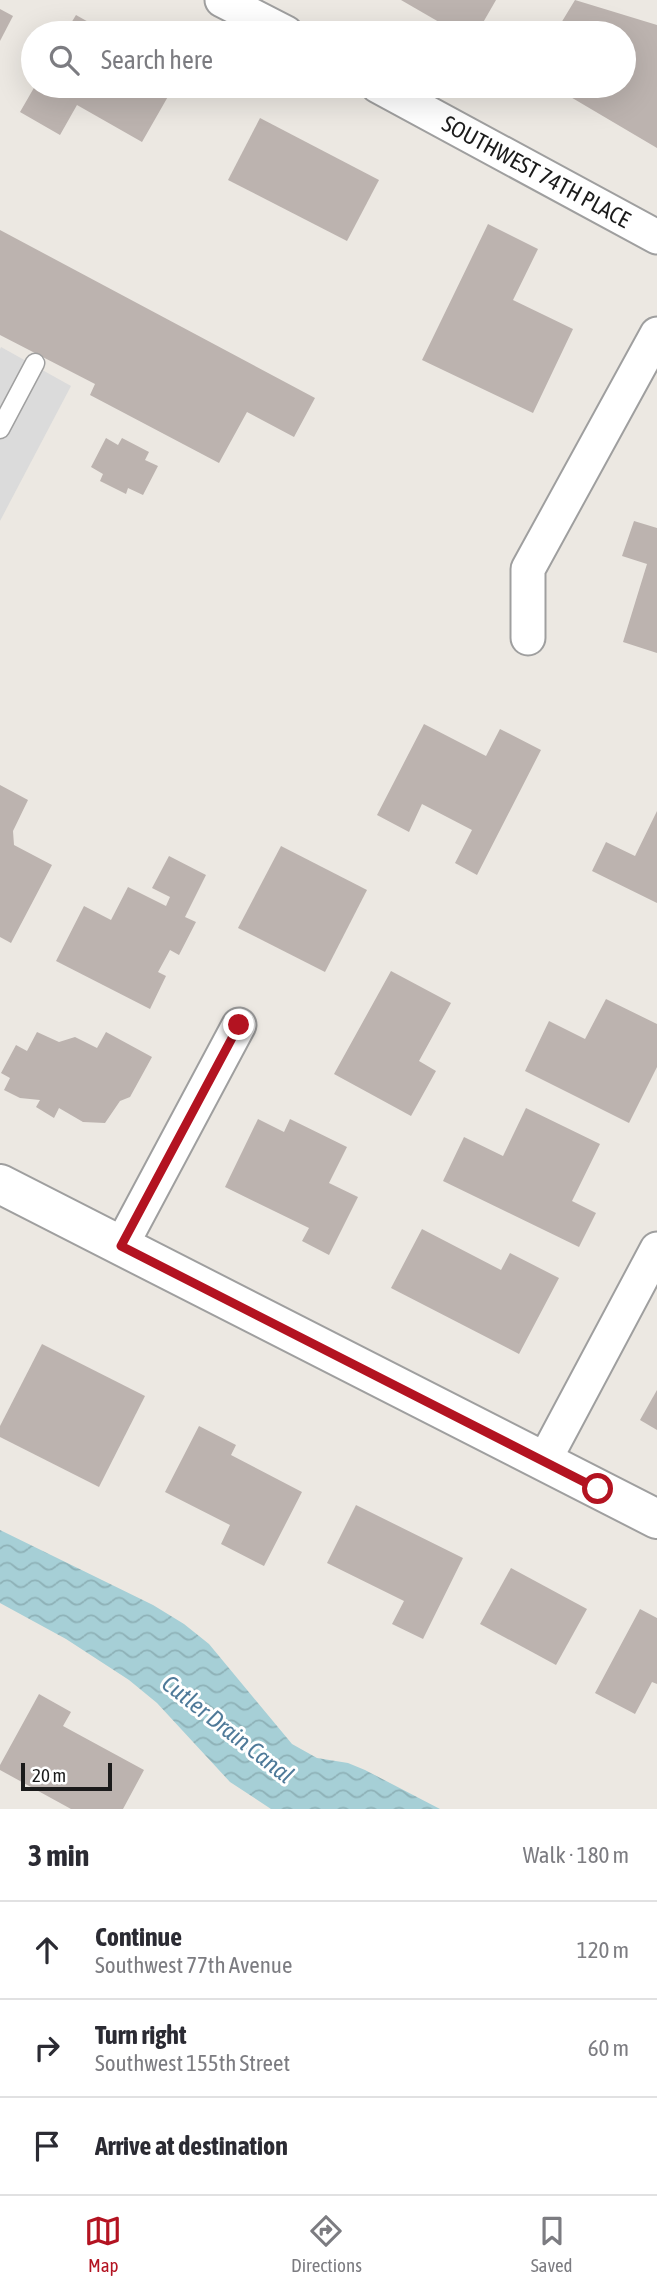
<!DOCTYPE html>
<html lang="en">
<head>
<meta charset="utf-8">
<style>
	:root { --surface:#fff; --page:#f2f2f3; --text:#2b2b33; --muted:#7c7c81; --line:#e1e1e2; --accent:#b31321 }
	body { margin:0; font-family:"Asap Condensed",sans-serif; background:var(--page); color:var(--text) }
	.scale { position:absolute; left:21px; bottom:18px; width:91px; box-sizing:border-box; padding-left:7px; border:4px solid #1b1b1b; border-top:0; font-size:19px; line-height:24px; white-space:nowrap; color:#1b1b1b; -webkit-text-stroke:5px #fff; paint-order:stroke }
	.stop { position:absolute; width:21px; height:21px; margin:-16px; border:5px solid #b31321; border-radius:50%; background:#fff }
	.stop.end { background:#b31321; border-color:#fff; box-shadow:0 2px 7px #0008 }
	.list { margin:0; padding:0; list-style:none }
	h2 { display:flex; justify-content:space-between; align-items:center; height:91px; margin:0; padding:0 28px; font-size:30px }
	h2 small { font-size:23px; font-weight:400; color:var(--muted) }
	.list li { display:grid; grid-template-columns:46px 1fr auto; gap:21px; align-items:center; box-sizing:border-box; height:98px; padding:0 28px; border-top:2px solid var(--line) }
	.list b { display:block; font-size:26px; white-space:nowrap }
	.list p { margin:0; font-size:23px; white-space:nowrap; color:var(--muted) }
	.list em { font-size:23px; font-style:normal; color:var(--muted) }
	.icon { flex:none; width:38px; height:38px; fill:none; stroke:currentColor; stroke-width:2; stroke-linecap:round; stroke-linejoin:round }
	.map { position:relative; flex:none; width:657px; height:1809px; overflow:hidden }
	.search { position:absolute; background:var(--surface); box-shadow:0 7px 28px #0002; left:21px; right:21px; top:21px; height:77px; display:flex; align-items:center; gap:18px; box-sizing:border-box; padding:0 24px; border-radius:38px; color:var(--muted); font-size:26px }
	.sheet { height:385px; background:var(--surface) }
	nav { display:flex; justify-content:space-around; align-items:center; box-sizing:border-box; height:98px; border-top:2px solid var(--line); background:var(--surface); font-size:19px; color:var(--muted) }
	nav a { display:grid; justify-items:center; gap:4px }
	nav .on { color:var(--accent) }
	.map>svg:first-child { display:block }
</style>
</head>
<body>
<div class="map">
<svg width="657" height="1809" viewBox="0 0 657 1809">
	<defs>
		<pattern id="water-waves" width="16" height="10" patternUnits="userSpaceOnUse" patternTransform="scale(1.75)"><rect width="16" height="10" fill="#a6cfd6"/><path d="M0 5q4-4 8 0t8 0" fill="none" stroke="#8eb1b7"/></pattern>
	</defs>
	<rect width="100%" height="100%" fill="#ece8e2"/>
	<polygon fill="#dbdbdb" points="1,347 71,386 0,521 0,349"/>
	<polygon fill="url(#water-waves)" points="0,1530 153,1605 184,1624 209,1644 292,1744 317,1758 348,1763 365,1770 440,1809 271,1809 230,1782 157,1703 129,1680 66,1639 0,1603"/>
	<g fill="#bcb3af">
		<polygon points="401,0 496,0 477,33 458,33"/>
		<polygon points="575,0 657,25 657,148 552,86 624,86 624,33 555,33"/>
		<polygon points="0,9 13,16 0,41"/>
		<polygon points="76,15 108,33 65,33"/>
		<polygon points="35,86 174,86 142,142 77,105 60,135 20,112"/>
		<polygon points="260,118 379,180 347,241 228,180"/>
		<polygon points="488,224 538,249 513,300 573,329 533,413 422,360"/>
		<polygon points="0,230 315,398 294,437 247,412 219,463 90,395 95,384 0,335"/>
		<polygon points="106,438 118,445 122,438 149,452 145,460 158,466 143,495 128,488 126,494 100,481 103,474 91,467"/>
		<polygon points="634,521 657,528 657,653 623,642 647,564 622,556"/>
		<polygon points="424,724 486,756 500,729 541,750 477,875 455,863 472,830 422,804 409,832 377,815"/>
		<polygon points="0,785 28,800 13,831 14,845 52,865 11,943 0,937"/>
		<polygon points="657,811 657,903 592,871 606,842 635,856"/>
		<polygon points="281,846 367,890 325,972 238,928"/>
		<polygon points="169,856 206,875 185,917 196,922 179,955 170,950 158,972 166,976 150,1009 56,961 84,906 111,920 128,887 166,906 170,897 152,888"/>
		<polygon points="391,971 451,1003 419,1061 436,1071 411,1116 334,1074"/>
		<polygon points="606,999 657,1024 657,1067 629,1123 525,1071 549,1021 585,1039"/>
		<polygon points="37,1032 59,1042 75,1037 97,1048 106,1032 152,1057 130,1097 120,1101 105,1123 83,1122 59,1108 54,1118 36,1107 40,1100 20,1098 4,1090 10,1078 1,1073 16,1045 27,1051"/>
		<polygon points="526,1108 600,1144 572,1201 596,1213 579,1247 443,1181 464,1137 503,1156"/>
		<polygon points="258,1119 284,1132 290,1119 347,1147 329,1183 358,1197 329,1255 302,1241 309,1228 225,1187"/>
		<polygon points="422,1229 501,1270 510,1253 559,1278 519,1354 391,1288"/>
		<polygon points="42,1344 145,1396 99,1487 0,1437 0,1426"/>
		<polygon points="657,1390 657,1430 640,1420"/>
		<polygon points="199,1426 236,1445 231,1455 302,1492 264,1566 221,1544 230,1525 165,1492"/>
		<polygon points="356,1505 463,1558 423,1639 392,1624 404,1601 327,1563"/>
		<polygon points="511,1568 587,1609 556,1665 480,1624"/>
		<polygon points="640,1609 657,1618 657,1684 652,1682 635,1714 595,1693"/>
		<polygon points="39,1694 71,1712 63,1726 144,1770 123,1809 71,1809 0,1770 0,1765"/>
	</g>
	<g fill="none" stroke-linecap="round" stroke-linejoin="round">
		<g stroke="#9f9f9f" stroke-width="21">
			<polyline id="service" points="0,429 35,363"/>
		</g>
		<g stroke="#9f9f9f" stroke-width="37">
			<g id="minor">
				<polyline points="222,0 286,33"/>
				<path id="s1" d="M 378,86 L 657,237"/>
				<polyline points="528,638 528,569 657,334"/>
				<polyline points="121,1246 239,1025"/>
				<polyline points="544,1461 657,1249"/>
			</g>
		</g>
		<g stroke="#9f9f9f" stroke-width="42">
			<polyline id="tertiary" points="0,1184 657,1519"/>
		</g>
		<use href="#service" stroke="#fff" stroke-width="18"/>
		<use href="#minor" stroke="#fff" stroke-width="33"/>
		<use href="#tertiary" stroke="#fff" stroke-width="38"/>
	</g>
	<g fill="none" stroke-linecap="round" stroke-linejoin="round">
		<polyline stroke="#b31321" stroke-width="9" points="239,1025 121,1246 598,1489"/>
	</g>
	<g text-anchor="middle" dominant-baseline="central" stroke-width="6" stroke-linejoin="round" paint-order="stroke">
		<g font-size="23" fill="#1b1b1b" stroke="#fff">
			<text stroke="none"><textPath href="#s1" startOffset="180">SOUTHWEST 74TH PLACE</textPath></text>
		</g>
		<g font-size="24" font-style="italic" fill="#4f7a99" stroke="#fff">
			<text transform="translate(228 1729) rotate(38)">Cutler Drain Canal</text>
		</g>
	</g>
</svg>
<div class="scale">20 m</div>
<div class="stop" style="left:598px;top:1489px"></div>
<div class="stop end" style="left:239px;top:1025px"></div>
<div class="search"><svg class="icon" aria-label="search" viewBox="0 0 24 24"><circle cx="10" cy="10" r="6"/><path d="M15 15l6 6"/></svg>Search here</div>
</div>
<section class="sheet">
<h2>3 min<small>Walk · 180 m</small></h2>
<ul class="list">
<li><svg class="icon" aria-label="ahead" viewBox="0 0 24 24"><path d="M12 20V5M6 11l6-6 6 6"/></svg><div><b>Continue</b><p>Southwest 77th Avenue</p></div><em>120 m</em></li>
<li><svg class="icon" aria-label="right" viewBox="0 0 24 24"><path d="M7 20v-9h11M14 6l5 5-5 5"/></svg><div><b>Turn right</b><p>Southwest 155th Street</p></div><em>60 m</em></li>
<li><svg class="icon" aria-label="arrive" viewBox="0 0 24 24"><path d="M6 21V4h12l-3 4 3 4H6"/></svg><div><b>Arrive at destination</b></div></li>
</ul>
</section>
<nav>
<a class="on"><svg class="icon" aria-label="map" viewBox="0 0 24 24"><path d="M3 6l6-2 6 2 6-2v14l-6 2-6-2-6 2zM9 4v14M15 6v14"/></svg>Map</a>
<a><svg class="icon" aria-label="directions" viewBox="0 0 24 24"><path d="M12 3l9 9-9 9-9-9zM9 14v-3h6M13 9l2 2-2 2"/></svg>Directions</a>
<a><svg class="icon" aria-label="saved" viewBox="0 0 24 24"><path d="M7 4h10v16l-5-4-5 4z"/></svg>Saved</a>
</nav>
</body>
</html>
